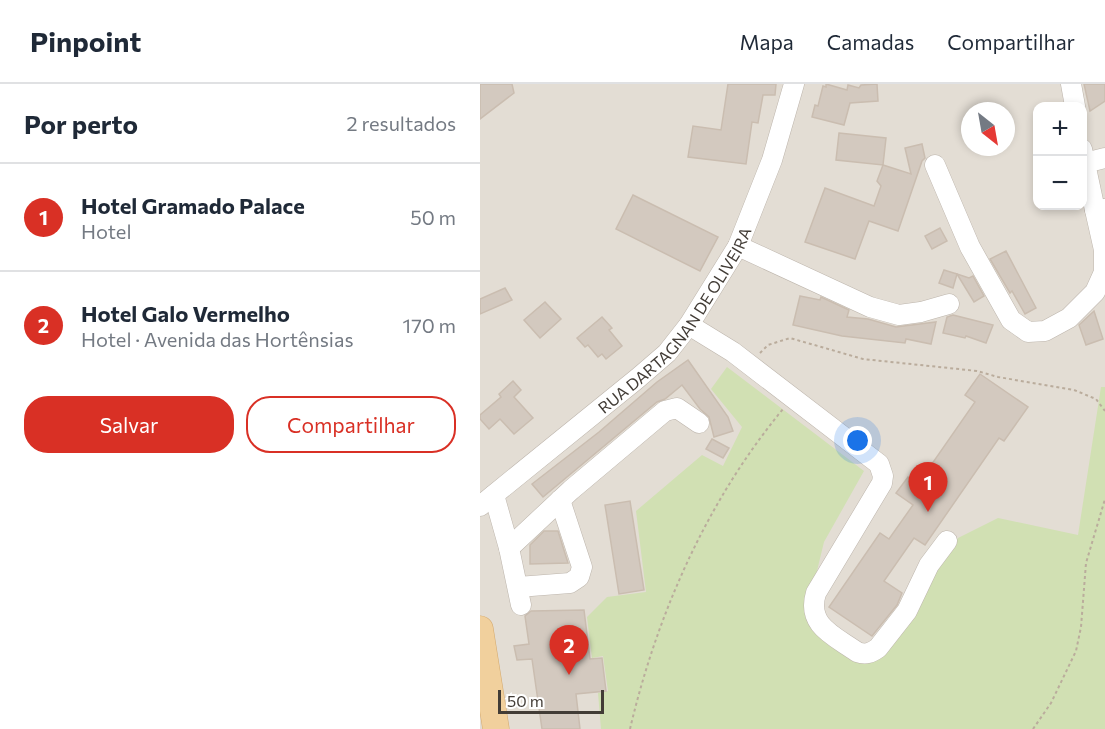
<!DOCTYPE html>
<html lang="pt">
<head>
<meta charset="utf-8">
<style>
	:root { --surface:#fff; --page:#f2f2f3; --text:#1f2937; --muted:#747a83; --line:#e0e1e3; --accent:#d93025 }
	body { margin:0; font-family:Commissioner,sans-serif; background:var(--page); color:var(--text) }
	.controls { position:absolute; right:18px; top:18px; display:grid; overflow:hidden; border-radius:12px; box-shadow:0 3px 9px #0003 }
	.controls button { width:54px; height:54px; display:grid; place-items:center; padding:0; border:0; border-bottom:2px solid var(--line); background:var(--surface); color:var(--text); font:30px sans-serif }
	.compass { position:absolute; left:481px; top:18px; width:54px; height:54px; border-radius:50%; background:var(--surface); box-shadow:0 3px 9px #0003; rotate:149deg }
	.scale { position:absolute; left:18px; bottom:15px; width:106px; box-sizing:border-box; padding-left:6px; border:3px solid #423c36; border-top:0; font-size:16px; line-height:21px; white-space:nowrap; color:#423c36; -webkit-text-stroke:4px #fff; paint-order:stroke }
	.you { position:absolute; left:378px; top:357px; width:21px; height:21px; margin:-15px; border:4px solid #fff; border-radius:50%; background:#1a73e8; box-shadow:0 0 0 9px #1a73e833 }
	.badge { display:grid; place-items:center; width:39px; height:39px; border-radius:50%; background:var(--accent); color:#fff; font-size:20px; font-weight:700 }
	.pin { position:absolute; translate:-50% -50px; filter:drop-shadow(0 2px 3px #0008) }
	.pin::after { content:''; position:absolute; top:32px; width:21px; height:18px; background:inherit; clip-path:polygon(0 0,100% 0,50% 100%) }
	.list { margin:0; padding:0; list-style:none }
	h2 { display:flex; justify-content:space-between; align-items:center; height:78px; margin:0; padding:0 24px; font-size:26px }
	h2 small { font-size:20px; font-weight:400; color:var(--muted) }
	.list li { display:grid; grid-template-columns:39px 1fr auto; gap:18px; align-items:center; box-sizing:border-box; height:108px; padding:0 24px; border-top:2px solid var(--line) }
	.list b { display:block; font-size:22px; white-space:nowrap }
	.list p { margin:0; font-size:20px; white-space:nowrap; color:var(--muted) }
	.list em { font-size:20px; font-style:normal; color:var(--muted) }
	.actions { display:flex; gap:12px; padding:18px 24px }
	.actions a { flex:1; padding:14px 0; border:2px solid var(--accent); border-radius:24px; text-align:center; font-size:21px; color:var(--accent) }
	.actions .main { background:var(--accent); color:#fff }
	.map { position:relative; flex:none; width:625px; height:645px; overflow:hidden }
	header { display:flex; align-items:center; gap:36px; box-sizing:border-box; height:84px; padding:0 30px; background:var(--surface); border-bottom:2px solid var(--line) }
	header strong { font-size:28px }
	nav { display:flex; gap:33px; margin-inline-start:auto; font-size:21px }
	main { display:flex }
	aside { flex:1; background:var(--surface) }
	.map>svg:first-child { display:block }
</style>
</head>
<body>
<header>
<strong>Pinpoint</strong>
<nav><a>Mapa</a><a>Camadas</a><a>Compartilhar</a></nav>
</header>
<main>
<aside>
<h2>Por perto<small>2 resultados</small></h2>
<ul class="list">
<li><span class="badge">1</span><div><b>Hotel Gramado Palace</b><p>Hotel</p></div><em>50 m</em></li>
<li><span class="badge">2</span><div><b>Hotel Galo Vermelho</b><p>Hotel · Avenida das Hortênsias</p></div><em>170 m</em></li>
</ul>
<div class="actions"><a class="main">Salvar</a><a>Compartilhar</a></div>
</aside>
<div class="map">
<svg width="625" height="645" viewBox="0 0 625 645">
	<rect width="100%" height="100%" fill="#f0ece5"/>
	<path fill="#e3ddd4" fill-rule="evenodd" d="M 0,0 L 625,0 L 625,645 L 0,645 ZM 558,22 L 602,22 L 602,122 L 558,122 ZM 490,27 L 526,27 L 526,63 L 490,63 Z"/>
	<polygon fill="#d1e0b3" points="247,283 384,387 344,458 327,528 387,576 478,454 518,434 598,451 621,303 625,303 625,645 121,645 118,609 128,607 123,572 112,574 107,533 127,513 166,508 156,427 222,371 243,382 262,343 231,305"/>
	<g fill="#d3c9bf" stroke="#cabdb0" stroke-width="1.5">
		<polygon points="0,0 32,0 34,9 0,35"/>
		<polygon points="248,0 296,0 295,11 283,11 278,39 272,38 266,80 208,73 213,42 241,46"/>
		<polygon points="346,0 367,6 368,1 379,4 381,1 397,0 398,17 370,19 364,41 332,33 335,21 338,22 343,2 346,3"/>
		<polygon points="604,0 625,0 625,17 610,27"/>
		<polygon points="359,49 406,54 403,81 356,76"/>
		<polygon points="442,60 445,74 442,77 418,147 389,137 375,175 325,158 345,104 394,122 401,102 397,97 403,81 431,90 425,64"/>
		<polygon points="153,111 238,153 220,187 136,145"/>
		<polygon points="460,144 467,157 452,165 445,152"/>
		<polygon points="526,167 556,224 545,230 532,207 530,209 510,175"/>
		<polygon points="464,186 477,190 473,204 459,199"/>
		<polygon points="477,190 489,194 493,192 504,212 494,218"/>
		<polygon points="25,204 32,216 0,230 0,215"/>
		<polygon points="320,212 340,216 341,213 369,226 367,233 388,235 416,243 456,238 451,260 426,255 425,259 362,252 313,241"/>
		<polygon points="65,218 81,235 60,254 44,236"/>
		<polygon points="614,227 623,255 606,261 599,241"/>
		<polygon points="473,231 513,241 506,259 486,252 485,254 463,249 467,233"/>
		<polygon points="122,233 132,244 129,246 142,262 126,275 122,270 118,273 108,261 105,263 97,254"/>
		<polygon points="208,276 248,333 253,347 234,353 229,333 220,325 202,301 185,315 177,318 63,413 52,400 119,348 177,298"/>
		<polygon points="500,290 548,323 524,357 519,354 445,461 434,454 404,497 422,509 417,521 392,552 349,523 400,449 409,455 433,421 416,409 428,393 438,400 495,318 485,311"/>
		<polygon points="33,297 41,306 34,313 53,334 34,350 20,335 9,345 0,335 0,331 21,313 19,310"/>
		<polygon points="232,355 249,364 243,374 226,365"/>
		<polygon points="150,417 164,506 139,510 125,421"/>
		<polygon points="64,447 78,447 88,479 50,480 50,461"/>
		<polygon points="104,526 110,575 122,574 126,607 96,610 100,645 62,645 52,575 37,576 34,562 49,560 45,532 51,527"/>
	</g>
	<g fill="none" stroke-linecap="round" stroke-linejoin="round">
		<g stroke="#bdb5ac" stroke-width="21">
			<g id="minor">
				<polyline points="591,0 595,22"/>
				<polyline points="602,65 615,126 625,125"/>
				<polyline points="605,79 625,74"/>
				<polyline points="455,81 490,163 531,236 548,248 565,247 589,234 615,208 624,188 624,166 615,126"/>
				<polyline points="258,162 390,223 419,231 441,228 469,220"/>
				<path d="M 209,241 L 253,268 L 399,380 L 403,392 L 402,399 L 336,509 C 326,542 355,552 377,568 C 386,571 391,569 398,564 L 427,527 L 449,481 L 467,457"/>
				<polyline points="14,411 29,464 41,521"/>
				<path id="s1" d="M 0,422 L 158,294 L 187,269 L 209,241 L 258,162 L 292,76 L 314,0"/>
				<polyline points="29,464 91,406 185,327 197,324 219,339"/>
				<polyline points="38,503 90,499 99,493 102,483 80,416"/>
			</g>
		</g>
		<g stroke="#d4aa70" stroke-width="27">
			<polyline id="major" points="0,545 16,645"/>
		</g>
		<g stroke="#baac9c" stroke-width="2" stroke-dasharray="3 3" stroke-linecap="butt">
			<polyline points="280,269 288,261 310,254 383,275 497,287 518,293 594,306 616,315 625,327"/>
			<path d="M 150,645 C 177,530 227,417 303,325"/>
			<polyline points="553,645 571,619 596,567 601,543 606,479 625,415"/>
		</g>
		<use href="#minor" stroke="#fff" stroke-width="20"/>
		<use href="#major" stroke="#f1d09d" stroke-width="26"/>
	</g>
	<g text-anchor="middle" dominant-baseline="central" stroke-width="4.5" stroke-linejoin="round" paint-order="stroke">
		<g font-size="16" fill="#423c36" stroke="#fff">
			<text stroke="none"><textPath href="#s1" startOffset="272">RUA DARTAGNAN DE OLIVEIRA</textPath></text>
		</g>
	</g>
</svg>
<div class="controls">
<button>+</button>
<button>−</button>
</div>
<svg class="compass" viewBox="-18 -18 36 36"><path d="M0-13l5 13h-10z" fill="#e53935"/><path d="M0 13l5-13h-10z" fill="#747a83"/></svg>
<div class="scale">50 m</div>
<div class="you"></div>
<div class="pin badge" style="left:448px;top:428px">1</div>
<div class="pin badge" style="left:89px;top:591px">2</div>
</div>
</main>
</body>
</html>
